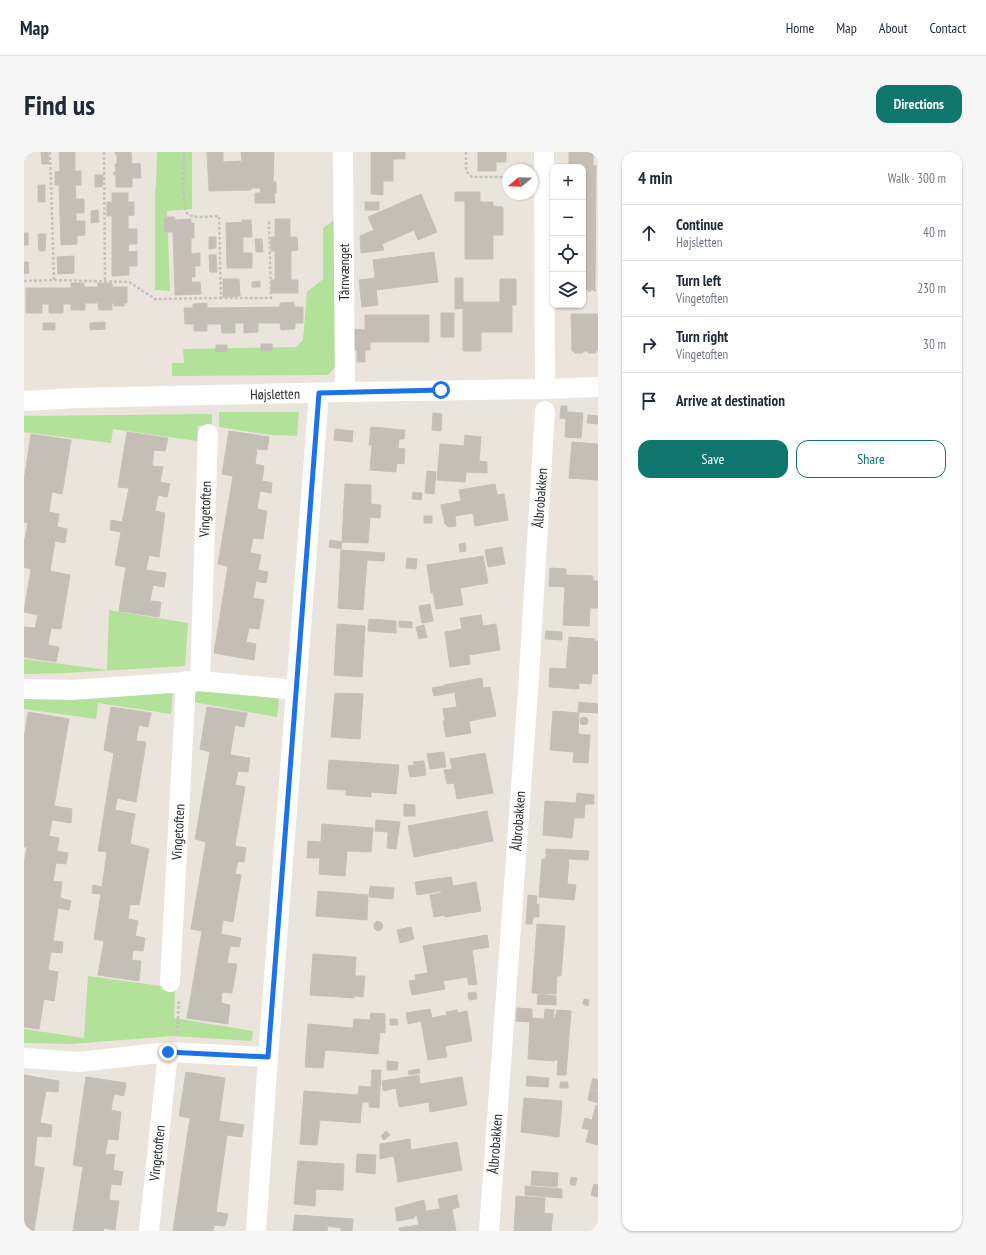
<!DOCTYPE html>
<html lang="en">
<head>
<meta charset="utf-8">
<style>
	:root { --surface:#fff; --page:#f6f6f7; --text:#1f2937; --muted:#747a83; --line:#e0e1e3; --accent:#0f766e }
	body { margin:0; font-family:"PT Sans Narrow",sans-serif; background:var(--page); color:var(--text) }
	.controls { position:absolute; right:12px; top:12px; display:grid; overflow:hidden; border-radius:8px; box-shadow:0 1px 3px #0004 }
	.controls button { width:36px; height:36px; display:grid; place-items:center; padding:0; border:0; border-bottom:1px solid var(--line); background:var(--surface); color:var(--text); font:20px sans-serif }
	.compass { position:absolute; left:478px; top:12px; width:36px; height:36px; border-radius:50%; background:var(--surface); box-shadow:0 1px 3px #0004; rotate:251deg }
	.stop { position:absolute; width:12px; height:12px; margin:-9px; border:3px solid #1a73e8; border-radius:50%; background:#fff }
	.stop.end { background:#1a73e8; border-color:#fff; box-shadow:0 1px 4px #0008 }
	.list { margin:0; padding:0; list-style:none }
	h2 { display:flex; justify-content:space-between; align-items:center; height:52px; margin:0; padding:0 16px; font-size:17px }
	h2 small { font-size:13px; font-weight:400; color:var(--muted) }
	.list li { display:grid; grid-template-columns:26px 1fr auto; gap:12px; align-items:center; box-sizing:border-box; height:56px; padding:0 16px; border-top:1px solid var(--line) }
	.list b { display:block; font-size:15px; white-space:nowrap }
	.list p { margin:0; font-size:13px; white-space:nowrap; color:var(--muted) }
	.list em { font-size:13px; font-style:normal; color:var(--muted) }
	.actions { display:flex; gap:8px; padding:12px 16px }
	.actions a { flex:1; padding:9px 0; border:1px solid var(--accent); border-radius:12px; text-align:center; font-size:14px; color:var(--accent) }
	.actions .main { background:var(--accent); color:#fff }
	.icon { flex:none; width:22px; height:22px; fill:none; stroke:currentColor; stroke-width:2; stroke-linecap:round; stroke-linejoin:round }
	.map { position:relative; flex:none; width:574px; height:1079px; overflow:hidden; border-radius:12px }
	header { display:flex; align-items:center; gap:24px; box-sizing:border-box; height:56px; padding:0 20px; background:var(--surface); border-bottom:1px solid var(--line) }
	header strong { font-size:19px }
	nav { display:flex; gap:22px; margin-inline-start:auto; font-size:14px }
	.intro { display:flex; align-items:center; justify-content:space-between; box-sizing:border-box; height:96px; padding:0 24px }
	h1 { margin:0; font-size:28px }
	.button { padding:10px 18px; border-radius:12px; background:var(--accent); color:#fff; font-size:14px; font-weight:700 }
	main { display:flex; gap:24px; padding:0 24px }
	aside { flex:1; background:var(--surface); border-radius:12px; box-shadow:0 1px 3px #0004 }
	.map>svg:first-child { display:block }
</style>
</head>
<body>
<header>
<strong>Map</strong>
<nav><a>Home</a><a>Map</a><a>About</a><a>Contact</a></nav>
</header>
<div class="intro"><h1>Find us</h1><a class="button">Directions</a></div>
<main>
<div class="map">
<svg width="574" height="1079" viewBox="0 0 574 1079">
	<rect width="100%" height="100%" fill="#ebe4dc"/>
	<g fill="#b2e199">
		<polygon points="133,0 168,0 168,57 143,59 146,139 131,138 131,40 132,34"/>
		<polygon points="314,65 313,213 304,223 148,224 148,211 160,211 159,197 272,195 279,188 283,140 299,127 299,76"/>
		<polygon points="195,260 275,260 273,284 247,283 195,275"/>
		<polygon points="188,262 188,275 174,274 173,289 89,277 87,291 0,280 0,264"/>
		<polygon points="85,458 164,471 161,514 42,521 0,522 0,507 83,518"/>
		<polygon points="149,538 147,562 74,551 72,567 0,557 0,545"/>
		<polygon points="171,539 255,545 253,565 169,550"/>
		<polygon points="64,824 137,834 151,838 150,866 229,879 228,889 149,884 47,892 0,891 0,877 60,886"/>
	</g>
	<g fill="#c4beb7" stroke="#c7c0b5">
		<polygon points="17,0 24,0 25,12 18,12"/>
		<polygon points="35,0 51,0 51,19 57,19 57,33 51,33 52,47 60,47 60,61 52,61 52,69 61,69 61,83 53,84 53,92 37,93 35,33 31,33 31,20 36,19"/>
		<polygon points="91,0 107,0 108,12 116,11 117,26 108,26 108,35 92,35 92,23 90,23 90,20 92,20 91,12 93,12 93,2 91,2"/>
		<polygon points="183,0 199,0 199,10 218,9 217,0 250,0 249,30 252,30 252,41 250,41 251,51 231,51 231,41 237,41 236,36 227,36 227,38 185,39"/>
		<polygon points="347,0 381,0 381,7 369,7 369,29 359,29 359,43 347,42"/>
		<polygon points="454,0 482,0 482,10 472,10 472,19 454,19"/>
		<polygon points="545,0 569,0 569,13 572,14 571,138 559,138 559,15 545,15"/>
		<polygon points="71,23 79,23 78,35 71,35"/>
		<rect x="14" y="33" width="7" height="17"/>
		<polygon points="431,40 456,40 456,50 469,50 469,54 479,55 479,83 469,83 469,107 441,107 441,49 431,49"/>
		<polygon points="88,41 104,41 104,50 110,50 110,63 104,64 104,77 113,77 113,92 105,92 104,100 113,99 113,114 105,114 105,123 88,124 88,64 83,64 83,50 88,50"/>
		<polygon points="397,42 413,80 394,88 390,78 358,92 360,98 337,101 336,84 350,78 344,65"/>
		<rect x="341" y="50" width="14" height="8"/>
		<polygon points="74,58 75,70 67,71 67,59"/>
		<polygon points="141,65 150,65 151,68 167,67 167,71 170,71 170,86 167,86 167,102 176,101 176,114 171,114 171,125 167,125 168,130 176,130 177,142 151,143 149,80 140,80"/>
		<polygon points="251,67 266,67 266,85 273,85 274,98 267,99 267,128 274,128 274,141 247,141 247,128 251,128 251,99 247,99 247,85 251,85"/>
		<polygon points="218,68 227,68 228,85 219,85 219,101 228,101 228,116 203,116 202,71 218,70"/>
		<rect x="0" y="81" width="4" height="12"/>
		<polygon points="14,82 22,82 21,99 15,99"/>
		<polygon points="185,85 192,85 192,96 185,97"/>
		<polygon points="231,87 238,87 239,100 232,100"/>
		<polygon points="410,100 414,130 352,138 354,153 338,155 335,128 351,126 349,108"/>
		<polygon points="185,103 192,103 193,120 186,120"/>
		<polygon points="50,104 50,121 34,122 33,105"/>
		<polygon points="0,110 4,110 5,121 0,122"/>
		<polygon points="431,126 439,126 439,150 476,150 476,127 492,127 492,153 488,153 488,180 457,180 457,199 439,199 439,156 431,157"/>
		<polygon points="199,127 215,127 216,144 199,145"/>
		<polygon points="236,129 236,135 228,135 228,130"/>
		<polygon points="47,131 60,131 60,135 74,135 74,131 88,131 88,135 103,135 103,151 100,151 100,154 90,154 90,151 88,151 88,158 75,158 74,151 61,151 61,158 47,158 47,152 39,152 39,161 25,161 25,152 18,152 18,161 2,161 2,136 47,136"/>
		<polygon points="270,150 270,155 279,155 279,171 271,171 271,177 257,178 256,171 234,171 234,180 220,181 220,171 211,171 211,181 198,181 197,172 183,172 183,179 170,179 170,172 161,172 160,156 169,156 169,152 183,151 183,156 256,155 256,151"/>
		<rect x="417" y="161" width="13" height="24"/>
		<polygon points="547,162 574,162 574,199 572,198 572,201 564,201 564,199 559,199 559,201 551,201 550,199 548,199"/>
		<polygon points="341,163 405,163 405,190 346,190 346,198 341,198 341,210 333,210 333,198 328,198 328,177 341,178"/>
		<polygon points="81,170 81,177 66,178 66,171"/>
		<rect x="19" y="171" width="12" height="7"/>
		<rect x="237" y="192" width="11" height="7"/>
		<polygon points="192,193 203,193 203,199 192,200"/>
		<polygon points="537,254 543,254 543,260 559,261 557,286 541,285 542,267 536,266"/>
		<polygon points="409,261 418,262 417,279 408,278"/>
		<polygon points="564,263 574,264 574,272 563,271"/>
		<polygon points="347,275 381,278 380,287 375,287 374,296 381,297 380,312 373,311 372,320 346,318 348,293 345,293"/>
		<polygon points="311,277 329,279 328,290 310,288"/>
		<polygon points="205,279 245,285 243,298 233,297 231,312 240,314 238,329 248,331 247,341 236,339 233,357 243,359 239,387 229,386 226,401 237,403 234,418 244,420 242,431 232,429 229,446 240,448 235,477 225,476 222,490 232,492 230,508 190,501 204,414 194,412 209,324 198,322"/>
		<polygon points="103,280 144,286 141,299 130,298 128,314 139,315 136,330 146,332 143,345 134,343 131,359 141,361 135,405 125,403 122,418 142,421 140,435 129,433 126,449 137,450 135,465 95,459 102,415 91,413 97,380 86,378 87,368 98,370 105,336 94,335"/>
		<polygon points="7,282 47,288 38,342 28,340 25,360 35,362 33,375 43,377 41,391 31,389 26,419 46,423 37,477 27,476 24,493 35,495 32,510 0,505 0,475 11,476 14,463 0,460 7,417 0,415 0,391 4,371 0,370 0,328"/>
		<polygon points="441,283 457,285 455,309 463,310 463,321 442,320 441,330 413,328 416,292 440,294"/>
		<polygon points="548,290 574,292 574,328 545,326"/>
		<polygon points="403,319 412,320 410,342 401,341"/>
		<polygon points="321,332 347,333 347,352 357,353 356,366 346,365 344,391 318,390"/>
		<polygon points="471,332 473,343 480,342 484,368 451,374 449,361 431,364 432,374 425,375 421,372 417,353 437,349 435,338"/>
		<polygon points="389,340 398,341 397,348 388,347"/>
		<rect x="400" y="364" width="8" height="7"/>
		<polygon points="306,388 318,390 317,397 305,395"/>
		<polygon points="441,391 442,399 436,400 435,392"/>
		<polygon points="478,395 481,412 464,415 461,398"/>
		<polygon points="317,398 361,401 360,409 343,408 339,458 314,456"/>
		<polygon points="459,404 464,431 436,436 439,453 412,457 409,440 407,441 403,413"/>
		<polygon points="383,406 393,407 392,417 382,416"/>
		<polygon points="526,416 542,417 542,423 569,424 569,429 574,429 574,456 566,456 565,474 539,473 541,435 525,434"/>
		<polygon points="406,452 409,469 398,471 395,454"/>
		<polygon points="457,463 459,474 472,472 476,498 445,503 446,512 426,515 421,480 438,477 436,466"/>
		<polygon points="345,467 372,469 372,481 344,479"/>
		<polygon points="375,469 388,470 388,476 375,475"/>
		<polygon points="313,472 341,474 338,525 310,523"/>
		<polygon points="400,473 403,485 395,487 392,475"/>
		<polygon points="522,479 538,480 538,488 521,487"/>
		<polygon points="545,485 571,487 570,489 574,489 574,522 568,522 567,532 555,531 555,537 525,535 526,516 542,517"/>
		<polygon points="458,526 459,536 466,535 472,564 445,569 447,581 422,585 419,569 421,569 419,557 433,555 431,542 432,542 432,540 410,544 408,536 420,534 420,533"/>
		<polygon points="311,541 339,542 336,587 307,585"/>
		<polygon points="555,550 574,552 574,561 554,560"/>
		<polygon points="87,555 127,561 124,575 115,573 112,589 122,590 112,650 93,646 91,658 111,662 106,692 125,697 115,753 106,752 104,767 114,769 111,784 121,786 119,799 109,798 108,808 117,809 115,829 74,823 80,789 70,787 77,742 68,741 69,733 78,735 83,700 74,699 90,601 80,598"/>
		<polygon points="183,555 223,561 220,575 211,573 206,603 226,606 224,620 214,619 211,633 221,635 211,694 222,696 220,710 214,709 211,722 217,723 209,770 199,768 197,782 217,786 215,795 206,794 203,811 213,812 208,841 198,840 197,851 206,853 204,872 163,866 178,779 167,777 182,690 171,687 186,600 176,597"/>
		<polygon points="529,559 555,561 554,582 566,583 564,611 549,610 550,600 526,598"/>
		<polygon points="4,560 45,567 30,654 48,657 47,671 28,668 25,684 35,686 33,699 44,701 42,712 32,711 29,729 38,730 36,746 47,749 45,758 34,756 29,789 39,790 38,801 27,800 24,818 34,820 30,849 20,847 15,877 0,875 0,712 3,695 0,695 0,587"/>
		<circle cx="560" cy="569" r="4"/>
		<polygon points="420,600 422,615 406,617 403,602"/>
		<polygon points="461,601 469,641 433,647 430,631 423,632 420,618 428,617 426,607"/>
		<polygon points="305,608 375,613 372,642 347,640 347,645 322,643 322,638 303,637"/>
		<polygon points="400,609 402,623 386,625 384,614 390,613 389,610"/>
		<polygon points="553,641 570,643 570,652 561,652 560,666 550,666 548,686 519,683 521,649 552,651"/>
		<polygon points="380,652 391,653 391,664 380,664"/>
		<polygon points="463,659 469,689 390,705 384,674"/>
		<polygon points="352,668 376,670 372,697 363,696 364,680 351,679"/>
		<polygon points="298,672 349,676 347,700 323,699 321,724 295,722 296,706 283,706 284,689 297,690"/>
		<polygon points="522,697 565,699 564,708 543,707 543,708 545,709 543,732 552,733 550,748 515,745 518,707 522,707"/>
		<polygon points="427,725 429,734 452,730 457,759 421,765 421,763 410,765 406,743 417,741 417,739 393,743 391,730"/>
		<polygon points="346,734 370,736 369,747 345,745"/>
		<polygon points="294,739 344,743 343,768 292,764"/>
		<polygon points="504,743 513,744 512,752 515,752 515,765 509,765 508,772 502,772"/>
		<polygon points="353,769 357,770 359,774 357,778 353,779 350,776 350,772"/>
		<polygon points="513,772 541,774 537,824 533,824 532,842 508,841"/>
		<polygon points="387,775 390,787 376,791 373,778"/>
		<polygon points="463,783 465,795 448,798 453,832 445,833 443,825 419,829 421,837 388,843 385,829 392,828 391,823 404,821 399,794"/>
		<polygon points="289,802 332,805 331,824 341,824 339,845 330,844 330,846 286,843"/>
		<polygon points="452,840 453,847 445,848 444,841"/>
		<polygon points="514,842 532,844 532,853 513,852"/>
		<polygon points="560,847 565,848 564,854 559,852"/>
		<polygon points="493,856 508,857 508,866 520,867 521,857 530,858 529,866 531,866 533,858 547,859 542,923 533,923 534,908 530,908 530,909 504,907 506,870 492,869"/>
		<polygon points="406,857 408,866 423,863 422,860 433,858 433,861 443,859 448,889 421,894 423,905 404,908 397,869 384,872 382,861"/>
		<polygon points="347,861 361,862 361,881 356,880 354,902 301,898 299,916 281,915 284,872 329,876 330,867 346,868"/>
		<polygon points="366,867 373,867 374,873 366,873"/>
		<polygon points="363,909 374,910 373,918 363,918"/>
		<polygon points="395,917 396,921 385,923 384,919"/>
		<polygon points="348,918 357,918 355,956 345,955 345,950 338,950 336,971 296,968 293,993 276,992 280,939 334,943 335,934 347,935"/>
		<polygon points="162,920 201,926 195,969 220,973 218,985 203,983 192,1060 204,1062 201,1074 190,1073 189,1079 149,1079 166,966 155,964"/>
		<polygon points="0,923 35,929 34,940 22,939 16,971 28,973 27,985 13,984 10,1014 20,1016 10,1079 0,1079"/>
		<polygon points="395,923 396,932 438,925 443,953 406,960 405,950 375,955 372,936 359,939 358,929"/>
		<polygon points="503,924 525,926 524,935 502,934"/>
		<polygon points="62,925 102,931 100,944 90,942 87,958 97,960 94,988 84,987 81,1002 91,1003 89,1018 99,1020 97,1033 87,1032 85,1048 95,1049 91,1078 80,1076 79,1079 49,1079 59,1015 49,1013"/>
		<polygon points="569,926 574,928 574,939 566,937"/>
		<rect x="536" y="930" width="8" height="6"/>
		<polygon points="566,938 574,940 574,951 564,948"/>
		<polygon points="500,946 538,949 535,985 497,980"/>
		<polygon points="572,953 574,954 574,993 562,990 565,978 558,976 561,966 568,968"/>
		<polygon points="362,979 366,983 360,988 357,984"/>
		<polygon points="386,987 387,998 433,990 438,1018 374,1030 370,1004 356,1007 356,992"/>
		<polygon points="333,1002 352,1003 351,1022 332,1020"/>
		<polygon points="274,1009 320,1012 319,1038 292,1037 291,1054 270,1052"/>
		<polygon points="508,1019 534,1021 533,1035 507,1033"/>
		<polygon points="547,1025 553,1026 551,1034 546,1032"/>
		<polygon points="570,1032 574,1033 574,1045 567,1043"/>
		<polygon points="501,1034 538,1037 538,1046 501,1043"/>
		<polygon points="433,1043 435,1055 428,1057 432,1079 376,1079 375,1076 395,1073 393,1064 390,1064 390,1066 373,1069 371,1056 400,1048 402,1059 416,1057 414,1047"/>
		<polygon points="492,1044 521,1046 520,1061 529,1062 527,1079 490,1079"/>
		<polygon points="271,1063 329,1067 328,1079 317,1079 317,1076 304,1074 303,1079 269,1079"/>
	</g>
	<g fill="none" stroke-linecap="round" stroke-linejoin="round">
		<g stroke="#c3c3c3" stroke-width="2.5" stroke-dasharray="3 2" stroke-linecap="butt">
			<polyline points="26,0 30,128"/>
			<polyline points="80,0 81,129"/>
			<path d="M 160,0 C 160,12 157,55 164,62 C 169,67 188,64 195,64 L 197,146 L 247,146 L 245,69"/>
			<polyline points="442,0 442,19 448,25 484,25"/>
			<polyline points="0,129 30,128 105,130 131,147 197,146"/>
			<polyline points="559,139 574,138"/>
			<polyline points="153,882 155,847"/>
		</g>
		<g stroke="#fff" stroke-width="20">
			<polyline points="319,0 321,240"/>
			<polyline points="520,0 521,237"/>
			<polyline points="0,249 54,246 321,240 521,237 574,235"/>
			<polyline points="176,529 184,282"/>
			<polyline points="0,537 48,538 176,529 272,538"/>
			<polyline points="146,830 162,529"/>
			<polyline points="0,906 55,910 144,900 244,905"/>
			<polyline points="125,1079 144,900"/>
			<polyline points="232,1079 244,905 295,241"/>
			<polyline points="465,1079 504,539 521,259"/>
		</g>
	</g>
	<g fill="none" stroke-linecap="round" stroke-linejoin="round">
		<polyline stroke="#1a73e8" stroke-width="5" points="144,900 244,905 295,241 417,238"/>
	</g>
	<g text-anchor="middle" dominant-baseline="central" stroke-width="3" stroke-linejoin="round" paint-order="stroke">
		<g font-size="14" fill="#292929" stroke="#fff">
			<text transform="translate(320 120) rotate(-90)">Tårnvænget</text>
			<text transform="translate(251 242) rotate(-1)">Højsletten</text>
			<text transform="translate(516 346) rotate(-86)">Ålbrobakken</text>
			<text transform="translate(181 357) rotate(-88)">Vingetoften</text>
			<text transform="translate(494 669) rotate(-86)">Ålbrobakken</text>
			<text transform="translate(154 680) rotate(-87)">Vingetoften</text>
			<text transform="translate(471 992) rotate(-86)">Ålbrobakken</text>
			<text transform="translate(133 1001) rotate(-84)">Vingetoften</text>
		</g>
	</g>
</svg>
<div class="controls">
<button>+</button>
<button>−</button>
<button><svg class="icon" aria-label="locate" viewBox="0 0 24 24"><circle cx="12" cy="12" r="6"/><path d="M12 2v4M12 18v4M2 12h4M18 12h4"/></svg></button>
<button><svg class="icon" aria-label="layers" viewBox="0 0 24 24"><path d="M12 4l9 5-9 5-9-5zM3 14l9 5 9-5"/></svg></button>
</div>
<svg class="compass" viewBox="-18 -18 36 36"><path d="M0-13l5 13h-10z" fill="#e53935"/><path d="M0 13l5-13h-10z" fill="#747a83"/></svg>
<div class="stop" style="left:417px;top:238px"></div>
<div class="stop end" style="left:144px;top:900px"></div>
</div>
<aside>
<h2>4 min<small>Walk · 300 m</small></h2>
<ul class="list">
<li><svg class="icon" aria-label="ahead" viewBox="0 0 24 24"><path d="M12 20V5M6 11l6-6 6 6"/></svg><div><b>Continue</b><p>Højsletten</p></div><em>40 m</em></li>
<li><svg class="icon" aria-label="left" viewBox="0 0 24 24"><path d="M17 20v-9H6M10 6l-5 5 5 5"/></svg><div><b>Turn left</b><p>Vingetoften</p></div><em>230 m</em></li>
<li><svg class="icon" aria-label="right" viewBox="0 0 24 24"><path d="M7 20v-9h11M14 6l5 5-5 5"/></svg><div><b>Turn right</b><p>Vingetoften</p></div><em>30 m</em></li>
<li><svg class="icon" aria-label="arrive" viewBox="0 0 24 24"><path d="M6 21V4h12l-3 4 3 4H6"/></svg><div><b>Arrive at destination</b></div></li>
</ul>
<div class="actions"><a class="main">Save</a><a>Share</a></div>
</aside>
</main>
</body>
</html>
